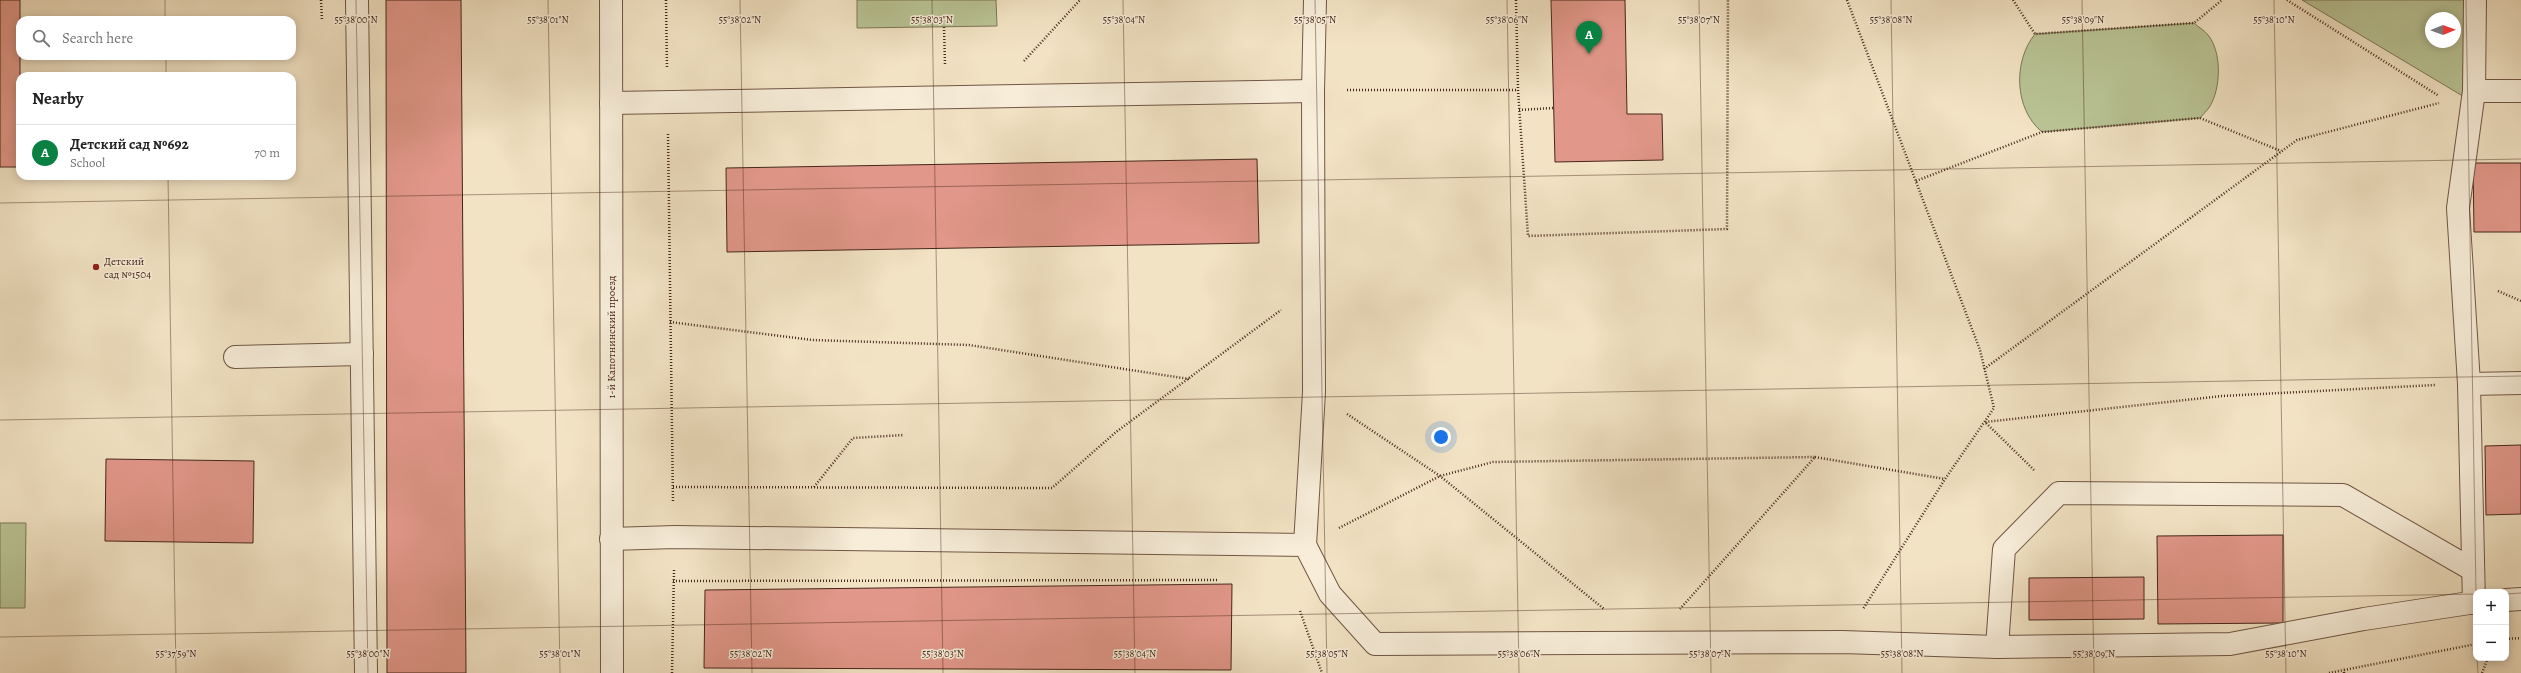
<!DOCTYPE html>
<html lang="en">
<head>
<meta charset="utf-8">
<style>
	:root { --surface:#fff; --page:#f2f2f2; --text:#222; --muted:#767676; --line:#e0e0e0; --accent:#0b8043 }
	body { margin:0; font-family:Alegreya,serif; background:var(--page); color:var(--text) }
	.controls { position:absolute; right:12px; bottom:12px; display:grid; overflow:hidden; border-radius:8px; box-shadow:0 2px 10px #0003 }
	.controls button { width:36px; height:36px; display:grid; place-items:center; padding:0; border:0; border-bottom:1px solid var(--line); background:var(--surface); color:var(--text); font:20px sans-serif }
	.compass { position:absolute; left:2425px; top:12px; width:36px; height:36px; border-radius:50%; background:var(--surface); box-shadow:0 2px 10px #0003; rotate:89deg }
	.you { position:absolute; left:1441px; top:437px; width:14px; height:14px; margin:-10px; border:3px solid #fff; border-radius:50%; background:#1a73e8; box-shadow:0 0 0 6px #1a73e833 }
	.badge { display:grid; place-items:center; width:26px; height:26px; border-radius:50%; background:var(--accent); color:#fff; font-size:13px; font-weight:700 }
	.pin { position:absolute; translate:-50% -33px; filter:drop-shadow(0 1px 2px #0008) }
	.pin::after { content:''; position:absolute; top:21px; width:14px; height:12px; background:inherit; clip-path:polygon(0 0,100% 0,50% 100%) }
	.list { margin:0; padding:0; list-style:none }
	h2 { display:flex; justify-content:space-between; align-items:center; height:52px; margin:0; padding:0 16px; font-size:17px }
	h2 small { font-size:13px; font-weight:400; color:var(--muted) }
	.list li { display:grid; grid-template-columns:26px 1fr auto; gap:12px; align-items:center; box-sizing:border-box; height:56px; padding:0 16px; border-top:1px solid var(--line) }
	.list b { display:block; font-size:15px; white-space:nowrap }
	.list p { margin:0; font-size:13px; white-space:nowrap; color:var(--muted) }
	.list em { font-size:13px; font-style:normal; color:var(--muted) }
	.icon { flex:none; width:22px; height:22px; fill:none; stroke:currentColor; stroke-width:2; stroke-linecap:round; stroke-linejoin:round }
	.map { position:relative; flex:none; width:2521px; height:673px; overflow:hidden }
	.search { position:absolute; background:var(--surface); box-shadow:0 2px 10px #0003; left:16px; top:16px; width:280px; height:44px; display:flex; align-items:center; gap:10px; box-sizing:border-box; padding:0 14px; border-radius:12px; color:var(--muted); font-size:15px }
	.panel { position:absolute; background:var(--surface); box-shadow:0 2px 10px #0003; left:16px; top:72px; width:280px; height:108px; border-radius:12px }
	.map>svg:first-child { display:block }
</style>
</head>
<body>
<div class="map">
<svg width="2521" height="673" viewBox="0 0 2521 673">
	<rect width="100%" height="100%" fill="#f2e3c4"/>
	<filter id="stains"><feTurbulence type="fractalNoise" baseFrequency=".005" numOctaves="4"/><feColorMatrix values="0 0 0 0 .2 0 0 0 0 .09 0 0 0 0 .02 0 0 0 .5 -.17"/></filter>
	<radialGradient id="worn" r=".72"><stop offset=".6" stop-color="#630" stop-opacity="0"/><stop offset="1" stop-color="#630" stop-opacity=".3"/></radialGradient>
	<g fill="#b9c495" stroke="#807658" fill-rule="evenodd">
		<polygon points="857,0 996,0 997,26 857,28"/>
		<path d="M 2302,0 L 2465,0 L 2471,101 ZM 2431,18 L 2455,18 L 2455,42 L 2431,42 Z"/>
		<path d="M 2194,23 C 2198,27 2204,30 2208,35 C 2222,52 2221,88 2210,106 C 2208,110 2203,114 2200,118 L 2042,132 C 2014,109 2013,61 2035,34 Z"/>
		<polygon points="0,523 26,523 25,608 0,608"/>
	</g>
	<g fill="#e19789" stroke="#46271b">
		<rect x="0" y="0" width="20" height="167"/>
		<polygon points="386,0 461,0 466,673 387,673"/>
		<polygon points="1551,0 1625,0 1627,114 1662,114 1663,160 1555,162"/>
		<polygon points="1257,159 1259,243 727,252 726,168"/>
		<polygon points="2473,163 2521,163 2521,232 2474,232"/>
		<polygon points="2521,445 2521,514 2486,515 2485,446"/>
		<polygon points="106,459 254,461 253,543 105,541"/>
		<polygon points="2283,535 2283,623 2158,624 2157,536"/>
		<polygon points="2144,577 2144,619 2029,620 2029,578"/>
		<polygon points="1232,584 1231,670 704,668 705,590"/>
	</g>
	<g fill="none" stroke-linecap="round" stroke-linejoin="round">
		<g stroke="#715645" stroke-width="24">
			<g id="minor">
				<polyline points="357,0 366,673"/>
				<polyline points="611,0 612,673"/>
				<polyline points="2474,91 2521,91"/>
				<polyline points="611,103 1313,91"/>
				<polyline points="235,357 362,354"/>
				<polyline points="2469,384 2521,383"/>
				<polyline points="611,539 675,537 1305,545 1330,594 1375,644 1842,642 1997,647 2230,644 2364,619 2476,602"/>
				<polyline points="1305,545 1314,392 1313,91 1315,0"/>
				<polyline points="2506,600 2521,599"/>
				<polyline points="2474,603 2469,384 2458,208 2474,91 2475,0"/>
				<polyline points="1997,647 2004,549 2059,493 2343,495 2473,570"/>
			</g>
		</g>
		<g stroke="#46271b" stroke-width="2.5" stroke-dasharray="1 2" stroke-linecap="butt">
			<polyline points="321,0 322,21"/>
			<polyline points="666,0 667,69"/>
			<polyline points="1516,0 1518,90 1528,236 1727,229 1728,0"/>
			<polyline points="1847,0 1980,350 1994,408 1945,479 1863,609"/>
			<polyline points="2013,0 2035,34 2194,23 2222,0"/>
			<polyline points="2287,0 2439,96"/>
			<polyline points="944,27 945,64"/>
			<polyline points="1024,61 1080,0"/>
			<polyline points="1347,90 1518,90"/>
			<polyline points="1519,110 1553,108"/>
			<polyline points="668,134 673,503"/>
			<polyline points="1916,181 2042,132 2200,118 2281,151"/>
			<polyline points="2498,291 2521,301"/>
			<polyline points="670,322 812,340 969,345 1189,379"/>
			<polyline points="1984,369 2297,140 2439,103"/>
			<polyline points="1347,414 1440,476 1604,609"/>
			<polyline points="1815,457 1945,479"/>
			<polyline points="2034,470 1985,422 2222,396 2435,385"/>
			<polyline points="673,487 1052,488 1116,432 1281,310"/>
			<polyline points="814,487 853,438 904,435"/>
			<polyline points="1339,528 1440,476 1493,462 1815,457 1680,609"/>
			<polyline points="673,581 1219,580"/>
			<polyline points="1300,611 1322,673"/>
			<polyline points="2506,639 2521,638"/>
			<polyline points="672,673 674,570"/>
			<polyline points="2329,673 2344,670"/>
			<polyline points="2344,673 2344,670 2476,644"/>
			<polyline points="2482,673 2488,658"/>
		</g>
		<use href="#minor" stroke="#f7edd9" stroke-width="22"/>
	</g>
	<path fill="none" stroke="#46271b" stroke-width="1" stroke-opacity="0.45" d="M 165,0 L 165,20M 356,0 L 368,673M 548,0 L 560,673M 740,0 L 752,673M 932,0 L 943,673M 1123,0 L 1135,673M 1315,0 L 1327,673M 1507,0 L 1519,673M 1699,0 L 1711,673M 1891,0 L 1902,673M 2082,0 L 2094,673M 2274,0 L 2286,673M 2466,0 L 2476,592M 166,56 L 166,76M 168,176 L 176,673M 0,203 L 2521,159M 0,420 L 2521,376M 2506,594 L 2521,593M 0,637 L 2476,594M 2477,658 L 2478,673"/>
	<circle fill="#8f2418" stroke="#f7edd9" stroke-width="1.5" cx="96" cy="267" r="4"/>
	<g text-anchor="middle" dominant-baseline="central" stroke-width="3" stroke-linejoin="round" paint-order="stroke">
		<g font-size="11" fill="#46271b" stroke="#f7edd9" text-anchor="start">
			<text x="104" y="261">Детский<tspan x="104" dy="13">сад №1504</tspan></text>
		</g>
		<g font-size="11" fill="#46271b" stroke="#f7edd9">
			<text transform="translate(611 337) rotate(-90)">1-й Капотнинский проезд</text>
		</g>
	</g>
	<g font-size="10" text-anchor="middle" fill="#46271b" stroke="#f7edd9" stroke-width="3" stroke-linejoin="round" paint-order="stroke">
		<text x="356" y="23">55°38'00"N</text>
		<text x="548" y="23">55°38'01"N</text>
		<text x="740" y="23">55°38'02"N</text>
		<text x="932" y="23">55°38'03"N</text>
		<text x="1124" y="23">55°38'04"N</text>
		<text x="1315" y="23">55°38'05"N</text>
		<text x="1507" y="23">55°38'06"N</text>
		<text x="1699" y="23">55°38'07"N</text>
		<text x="1891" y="23">55°38'08"N</text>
		<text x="2083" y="23">55°38'09"N</text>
		<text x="2274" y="23">55°38'10"N</text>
		<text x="176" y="657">55°37'59"N</text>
		<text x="368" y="657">55°38'00"N</text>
		<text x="560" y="657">55°38'01"N</text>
		<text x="751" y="657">55°38'02"N</text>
		<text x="943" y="657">55°38'03"N</text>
		<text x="1135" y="657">55°38'04"N</text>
		<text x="1327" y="657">55°38'05"N</text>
		<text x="1519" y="657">55°38'06"N</text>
		<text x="1710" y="657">55°38'07"N</text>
		<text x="1902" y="657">55°38'08"N</text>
		<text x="2094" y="657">55°38'09"N</text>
		<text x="2286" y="657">55°38'10"N</text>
	</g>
	<rect width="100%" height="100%" filter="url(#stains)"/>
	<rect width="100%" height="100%" fill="url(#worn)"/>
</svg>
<div class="controls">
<button>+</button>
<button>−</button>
</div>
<svg class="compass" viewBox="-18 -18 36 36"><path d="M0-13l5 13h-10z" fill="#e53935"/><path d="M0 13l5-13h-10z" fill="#767676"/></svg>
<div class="you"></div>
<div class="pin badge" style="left:1589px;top:54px">A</div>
<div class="search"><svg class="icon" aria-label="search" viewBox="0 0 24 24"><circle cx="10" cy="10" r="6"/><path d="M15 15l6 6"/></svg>Search here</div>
<section class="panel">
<h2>Nearby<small></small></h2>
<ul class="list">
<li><span class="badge">A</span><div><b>Детский сад №692</b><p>School</p></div><em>70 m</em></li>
</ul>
</section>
</div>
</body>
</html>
